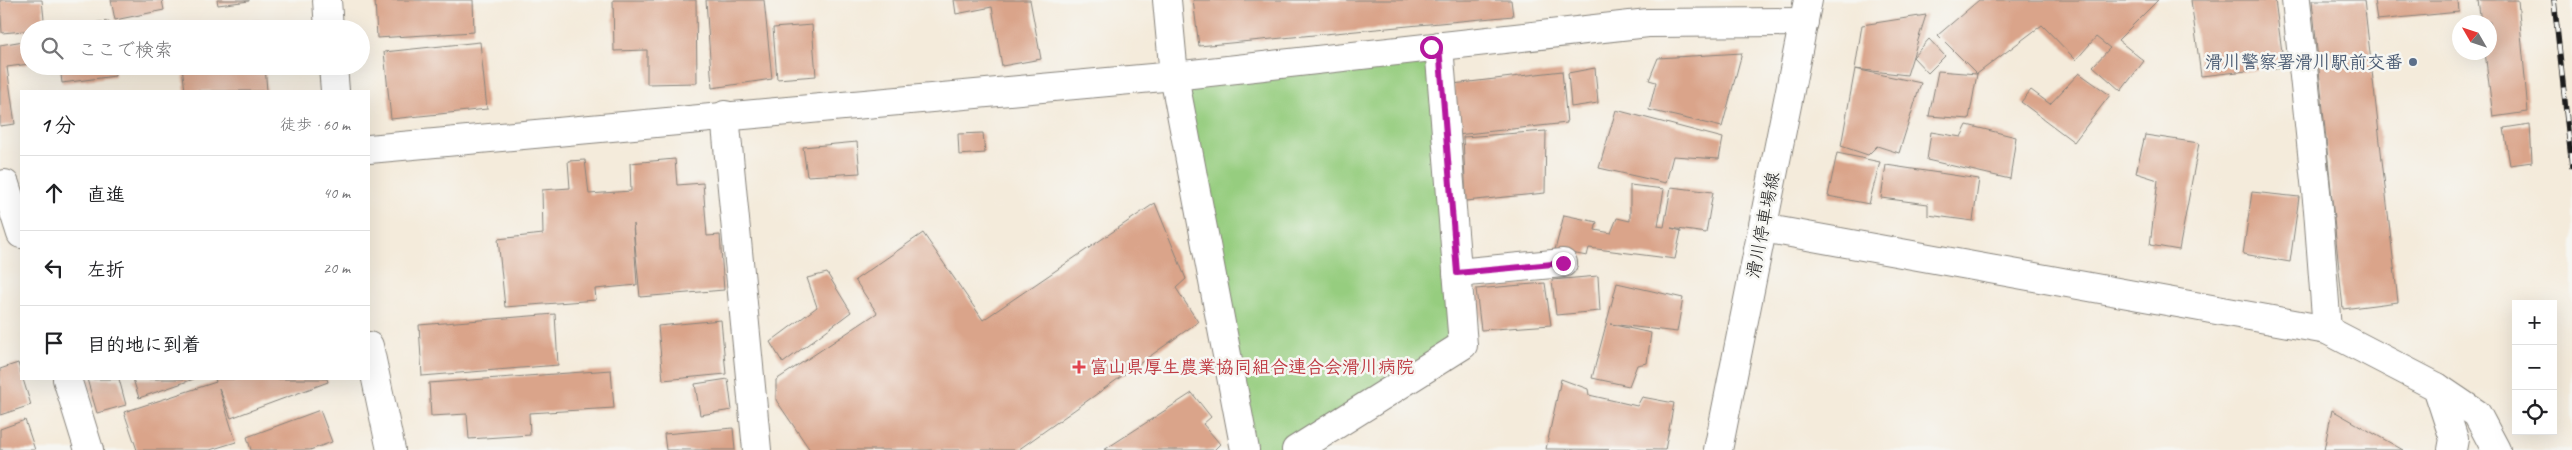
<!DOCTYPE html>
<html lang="ja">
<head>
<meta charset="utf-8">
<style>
	:root { --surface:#fff; --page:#f6f6f6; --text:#202124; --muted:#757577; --line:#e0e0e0 }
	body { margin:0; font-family:Caveat,"Klee One",sans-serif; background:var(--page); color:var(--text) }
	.controls { position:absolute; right:15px; bottom:15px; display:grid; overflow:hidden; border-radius:0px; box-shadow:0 5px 20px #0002 }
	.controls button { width:45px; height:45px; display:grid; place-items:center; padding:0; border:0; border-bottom:1px solid var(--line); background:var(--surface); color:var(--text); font:25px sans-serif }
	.compass { position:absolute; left:2452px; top:15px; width:45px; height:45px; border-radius:50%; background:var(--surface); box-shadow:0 5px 20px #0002; rotate:309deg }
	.stop { position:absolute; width:15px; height:15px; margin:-11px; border:4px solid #b5179e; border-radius:50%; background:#fff }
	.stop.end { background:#b5179e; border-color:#fff; box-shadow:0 1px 5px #0008 }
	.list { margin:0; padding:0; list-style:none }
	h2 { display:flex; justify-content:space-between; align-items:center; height:65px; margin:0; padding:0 20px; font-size:21px }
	h2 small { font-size:16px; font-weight:400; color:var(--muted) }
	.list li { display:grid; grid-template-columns:32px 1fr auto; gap:15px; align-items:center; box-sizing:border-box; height:75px; padding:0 20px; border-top:1px solid var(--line) }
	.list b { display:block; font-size:19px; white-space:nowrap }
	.list em { font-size:16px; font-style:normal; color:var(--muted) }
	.icon { flex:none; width:28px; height:28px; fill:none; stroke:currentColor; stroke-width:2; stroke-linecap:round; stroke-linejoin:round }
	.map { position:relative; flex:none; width:2572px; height:450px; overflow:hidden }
	.search { position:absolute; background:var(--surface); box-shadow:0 5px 20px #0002; left:20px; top:20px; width:350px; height:55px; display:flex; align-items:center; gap:12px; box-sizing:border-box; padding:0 18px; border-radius:28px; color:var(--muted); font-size:19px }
	.panel { position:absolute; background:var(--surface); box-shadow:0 5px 20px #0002; left:20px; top:90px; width:350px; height:290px; border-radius:0px }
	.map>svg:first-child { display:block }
</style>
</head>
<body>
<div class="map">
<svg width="2572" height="450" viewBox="0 0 2572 450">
	<rect width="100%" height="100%" fill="#f6f6f2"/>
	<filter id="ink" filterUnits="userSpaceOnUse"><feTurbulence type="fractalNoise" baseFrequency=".02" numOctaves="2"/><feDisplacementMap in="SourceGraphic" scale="10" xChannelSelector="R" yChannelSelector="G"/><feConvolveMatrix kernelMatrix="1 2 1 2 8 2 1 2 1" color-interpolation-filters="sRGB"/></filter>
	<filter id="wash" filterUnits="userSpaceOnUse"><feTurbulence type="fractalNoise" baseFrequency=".0096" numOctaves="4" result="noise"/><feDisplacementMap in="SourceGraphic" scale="20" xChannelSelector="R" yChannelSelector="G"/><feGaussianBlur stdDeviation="1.12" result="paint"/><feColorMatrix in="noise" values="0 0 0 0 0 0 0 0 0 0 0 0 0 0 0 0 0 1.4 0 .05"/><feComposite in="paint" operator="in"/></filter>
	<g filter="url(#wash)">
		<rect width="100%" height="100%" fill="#f4ebdb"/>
		<polygon fill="#96cd7f" stroke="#59744e" points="1431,47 1460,338 1293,450 1245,450 1174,76"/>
		<g id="blocks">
			<g fill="#daa48a">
				<polygon points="0,0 42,0 45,29 2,33"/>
				<polygon points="111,0 162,0 164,10 115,20"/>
				<polygon points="217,0 249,0 249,1 218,5"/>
				<polygon points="375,0 473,0 474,32 377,38"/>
				<polygon points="613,0 696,0 697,83 647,84 647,50 614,51"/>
				<polygon points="706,0 764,0 772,79 712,88"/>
				<polygon points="954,0 1030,0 1041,59 1002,66 992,7 956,14"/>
				<polygon points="1193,0 1511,0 1513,16 1199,46"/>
				<polygon points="1979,0 2158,0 2118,40 2144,61 2121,91 2093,66 2110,48 2096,37 2076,60 2042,25 1977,74 1969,119 1929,116 1938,71 1977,74 1938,35"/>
				<polygon points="2191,0 2275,0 2284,67 2201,76"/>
				<polygon points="2312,0 2364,0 2398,302 2343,309"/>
				<polygon points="2374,0 2458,0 2459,12 2377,20"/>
				<polygon points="2478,0 2518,0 2528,112 2493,117 2485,52 2490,52 2490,22 2481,22"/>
				<polygon points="1926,15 1907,75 1855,69 1862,25"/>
				<polygon points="260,20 261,29 185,29 184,27"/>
				<polygon points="109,21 110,29 56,29 56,27"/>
				<polygon points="812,25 816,76 777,79 773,28"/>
				<polygon points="1929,39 1945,56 1928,73 1913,57"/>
				<polygon points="29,40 29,64 7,67 15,124 0,126 0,45"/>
				<polygon points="480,42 487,109 391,119 384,52"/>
				<polygon points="1742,53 1722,127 1649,110 1656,82 1649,80 1658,58"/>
				<polygon points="60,66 114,66 115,76 62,83"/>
				<polygon points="182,66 265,66 267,91 185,91"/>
				<polygon points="1595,68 1598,103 1571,107 1568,73"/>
				<polygon points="1855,69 1921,83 1899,153 1877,146 1868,155 1841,146"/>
				<polygon points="1562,71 1567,123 1457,135 1453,84"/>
				<polygon points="2079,73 2110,95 2074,142 2021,102 2031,90 2050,104"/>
				<polygon points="1616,110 1723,138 1719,159 1673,156 1666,183 1599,168"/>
				<polygon points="2530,124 2532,162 2510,165 2504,128"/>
				<polygon points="1967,125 2016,137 2010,179 1927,160 1931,132 1961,137"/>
				<polygon points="1546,131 1545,193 1466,201 1463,137"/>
				<polygon points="983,133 985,153 959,155 958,134"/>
				<polygon points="2145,135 2199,143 2179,250 2150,245 2158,180 2136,173"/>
				<polygon points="857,142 860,173 807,176 803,147"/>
				<polygon points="1837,153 1880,162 1869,204 1828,196"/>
				<polygon points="675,159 677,185 703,183 707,236 720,235 724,290 640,297 633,224 637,285 595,289 596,300 505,307 498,239 543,234 542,190 570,188 568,161 585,160 589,194 631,191 630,163"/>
				<polygon points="1886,165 1979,179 1973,221 1928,215 1928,204 1881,198"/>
				<polygon points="1630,185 1664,189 1658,226 1664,227 1671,187 1713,192 1706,233 1671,228 1681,231 1675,259 1589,248 1587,256 1555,250 1564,215 1597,222 1595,230 1611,233 1617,218 1630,221"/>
				<polygon points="2252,192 2299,197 2290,262 2243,254"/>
				<polygon points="1155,203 1186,279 1176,288 1198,322 1018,450 810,450 776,400 776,380 877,313 855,280 923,233 983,320"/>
				<polygon points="827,273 851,312 783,363 770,342 817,307 807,278"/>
				<polygon points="1598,276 1600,311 1556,315 1552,280"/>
				<polygon points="1545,283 1551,325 1481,330 1476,289"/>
				<polygon points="1617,283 1683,298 1677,332 1610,324 1651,333 1647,363 1637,365 1629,386 1592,378"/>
				<polygon points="555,314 558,365 422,376 419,325"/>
				<polygon points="721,320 726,374 663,380 658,326"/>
				<polygon points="18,363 31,405 0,415 0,369"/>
				<polygon points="611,370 614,408 529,413 530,435 469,439 467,414 431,416 429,383"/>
				<polygon points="87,379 119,379 126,405 97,413"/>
				<polygon points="133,379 194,379 139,398"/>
				<polygon points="215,379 327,379 328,382 231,418 219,388 236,442 210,450 137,450 124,412 216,382"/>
				<polygon points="728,379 732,410 700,415 695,384"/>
				<polygon points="1561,379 1588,389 1589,395 1637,406 1642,397 1674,403 1665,450 1546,449"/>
				<polygon points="1192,393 1211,417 1203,424 1220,444 1214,450 1104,450"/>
				<polygon points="320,410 332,442 310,450 251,450 247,437"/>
				<polygon points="2332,410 2403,450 2324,450"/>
				<polygon points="25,420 35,450 0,450 0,429"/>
				<polygon points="733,428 735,450 666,450 664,434"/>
			</g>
		</g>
	</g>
	<g filter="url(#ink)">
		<use href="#blocks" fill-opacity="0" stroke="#88847c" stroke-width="1"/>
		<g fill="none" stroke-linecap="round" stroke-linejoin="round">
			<g stroke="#88847c" stroke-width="30">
				<g id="street">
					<polyline points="1167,0 1174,76 1245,450"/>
					<polyline points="2296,0 2318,210 2327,330"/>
					<polyline points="725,115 757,450"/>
					<polyline points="369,149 1174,76 1648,23 1804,22"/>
					<polyline points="5,184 21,234"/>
					<polyline points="1763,228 2327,330 2437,387 2454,439 2452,450"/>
					<polyline points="1457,273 1563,263"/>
					<polyline points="67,379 89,450"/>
					<polyline points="2437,387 2477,414 2496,450"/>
					<polyline points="1296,450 1463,345 1439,46"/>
				</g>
			</g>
			<g stroke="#88847c" stroke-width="30">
				<g id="secondary">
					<polyline points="327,0 329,29"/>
					<polyline points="333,66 335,91"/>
					<polyline points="369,346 391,450"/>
					<polyline points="1718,450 1808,0"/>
				</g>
			</g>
			<use href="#street" stroke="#fff" stroke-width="28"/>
			<use href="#secondary" stroke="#fff" stroke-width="28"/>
			<g stroke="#1c1c1c" stroke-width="5.5">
				<polyline id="rail" points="2554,0 2572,167"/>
			</g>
			<use href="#rail" stroke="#f6f6f2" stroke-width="4" stroke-dasharray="11" stroke-linecap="butt"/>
		</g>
	</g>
	<g fill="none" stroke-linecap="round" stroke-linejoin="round" filter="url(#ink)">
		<polyline stroke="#b5179e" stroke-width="6" points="1431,47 1439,46 1457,273 1563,263"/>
	</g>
	<circle fill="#5c6f8a" stroke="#f6f6f2" stroke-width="2" cx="2413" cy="62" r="5"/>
	<path fill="#e0444e" stroke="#f6f6f2" stroke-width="2" d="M1076.5 359.5h5v5h5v5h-5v5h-5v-5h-5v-5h5z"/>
	<g text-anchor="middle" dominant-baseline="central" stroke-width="5" stroke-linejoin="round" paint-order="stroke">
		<g font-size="18" font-weight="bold" fill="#4e5e75" stroke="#f6f6f2" text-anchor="end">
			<text x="2403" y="62">滑川警察署滑川駅前交番</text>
		</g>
		<g font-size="18" fill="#1c1c1c" stroke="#f6f6f2">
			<text transform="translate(1763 225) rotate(-79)">滑川停車場線</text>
		</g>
		<g font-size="18" font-weight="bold" fill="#be3a42" stroke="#f6f6f2" text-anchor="start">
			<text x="1090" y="367">富山県厚生農業協同組合連合会滑川病院</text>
		</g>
	</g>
</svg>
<div class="controls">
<button>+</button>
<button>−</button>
<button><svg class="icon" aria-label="locate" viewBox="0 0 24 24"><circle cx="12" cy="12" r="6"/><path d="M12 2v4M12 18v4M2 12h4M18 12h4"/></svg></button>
</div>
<svg class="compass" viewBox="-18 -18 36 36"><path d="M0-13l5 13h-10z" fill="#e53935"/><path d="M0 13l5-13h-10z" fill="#757577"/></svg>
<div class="stop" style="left:1431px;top:47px"></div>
<div class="stop end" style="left:1563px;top:263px"></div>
<div class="search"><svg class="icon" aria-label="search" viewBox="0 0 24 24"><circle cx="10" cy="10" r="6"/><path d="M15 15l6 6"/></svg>ここで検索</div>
<section class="panel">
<h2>1 分<small>徒歩 · 60 m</small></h2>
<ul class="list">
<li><svg class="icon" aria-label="ahead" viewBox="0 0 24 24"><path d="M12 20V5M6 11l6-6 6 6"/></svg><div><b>直進</b></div><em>40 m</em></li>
<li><svg class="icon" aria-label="left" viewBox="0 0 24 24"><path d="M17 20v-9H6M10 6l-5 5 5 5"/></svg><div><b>左折</b></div><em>20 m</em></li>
<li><svg class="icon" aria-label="arrive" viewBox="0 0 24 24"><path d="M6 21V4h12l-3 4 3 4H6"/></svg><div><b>目的地に到着</b></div></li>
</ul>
</section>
</div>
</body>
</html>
